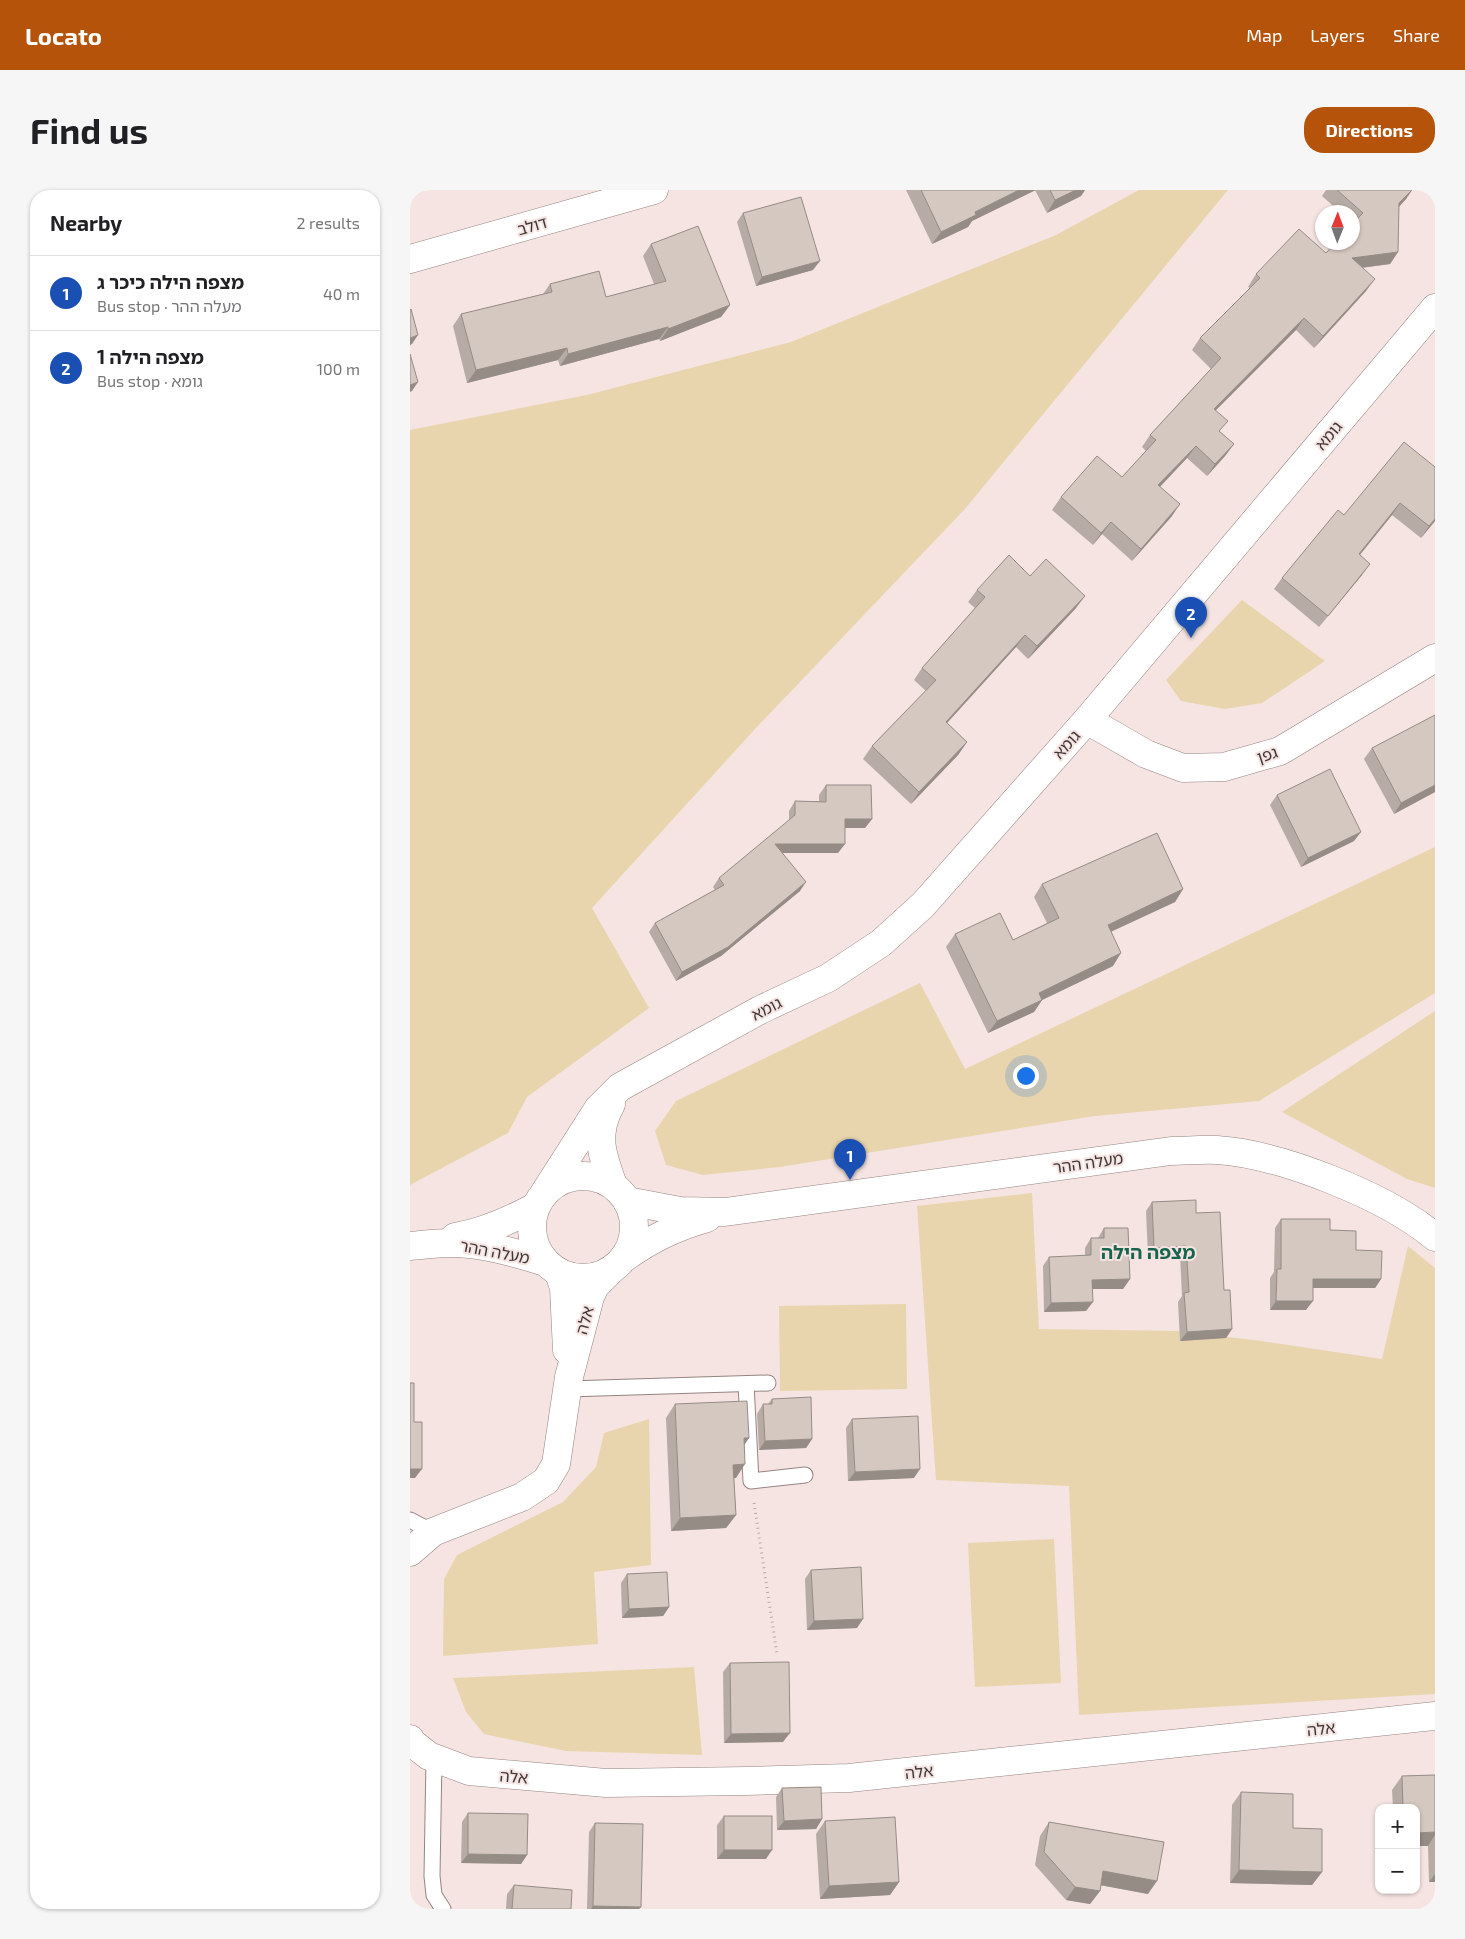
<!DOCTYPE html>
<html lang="en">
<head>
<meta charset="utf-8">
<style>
	:root { --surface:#fff; --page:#f6f6f6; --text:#202124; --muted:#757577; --line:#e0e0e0; --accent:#b45309 }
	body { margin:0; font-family:"Exo 2","Noto Sans Hebrew",sans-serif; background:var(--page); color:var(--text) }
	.controls { position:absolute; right:15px; bottom:15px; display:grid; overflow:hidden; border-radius:10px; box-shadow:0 1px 4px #0004 }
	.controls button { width:45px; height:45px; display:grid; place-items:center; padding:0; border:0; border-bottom:1px solid var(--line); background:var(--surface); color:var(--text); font:25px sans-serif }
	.compass { position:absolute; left:905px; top:15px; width:45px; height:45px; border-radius:50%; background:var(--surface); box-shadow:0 1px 4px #0004; rotate:1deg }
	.you { position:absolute; left:615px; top:885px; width:18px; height:18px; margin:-12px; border:4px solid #fff; border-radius:50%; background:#1a73e8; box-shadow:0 0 0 8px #1a73e833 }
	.badge { display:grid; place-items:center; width:32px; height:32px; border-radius:50%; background:var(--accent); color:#fff; font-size:16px; font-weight:700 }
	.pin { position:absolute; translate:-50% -41px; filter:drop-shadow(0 1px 2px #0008) }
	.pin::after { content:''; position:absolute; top:26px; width:18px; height:15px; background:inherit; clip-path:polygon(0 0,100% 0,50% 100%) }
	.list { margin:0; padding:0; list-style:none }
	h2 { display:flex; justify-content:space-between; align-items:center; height:65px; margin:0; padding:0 20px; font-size:21px }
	h2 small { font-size:16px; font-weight:400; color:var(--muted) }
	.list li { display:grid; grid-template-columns:32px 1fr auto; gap:15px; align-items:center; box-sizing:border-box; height:75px; padding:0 20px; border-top:1px solid var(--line) }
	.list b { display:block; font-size:19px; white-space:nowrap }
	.list p { margin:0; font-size:16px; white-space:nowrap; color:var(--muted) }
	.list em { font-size:16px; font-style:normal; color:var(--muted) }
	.map { position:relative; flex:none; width:1025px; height:1719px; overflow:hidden; border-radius:20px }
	header { display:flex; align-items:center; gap:30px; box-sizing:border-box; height:70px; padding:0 25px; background:var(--accent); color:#fff }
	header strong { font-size:24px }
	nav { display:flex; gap:28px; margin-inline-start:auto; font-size:18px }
	.intro { display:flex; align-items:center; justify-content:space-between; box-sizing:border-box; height:120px; padding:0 30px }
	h1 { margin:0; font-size:35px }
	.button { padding:12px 22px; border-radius:20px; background:var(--accent); color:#fff; font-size:18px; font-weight:700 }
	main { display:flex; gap:30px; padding:0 30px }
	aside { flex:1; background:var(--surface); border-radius:20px; box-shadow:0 1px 4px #0004 }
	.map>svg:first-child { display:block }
</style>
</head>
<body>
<header>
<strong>Locato</strong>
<nav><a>Map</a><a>Layers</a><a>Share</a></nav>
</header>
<div class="intro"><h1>Find us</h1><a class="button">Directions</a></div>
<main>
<aside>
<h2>Nearby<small>2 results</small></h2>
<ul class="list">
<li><span class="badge" style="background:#1a4fb4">1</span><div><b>מצפה הילה כיכר ג</b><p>Bus stop · מעלה ההר</p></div><em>40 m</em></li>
<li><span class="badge" style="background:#1a4fb4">2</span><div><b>מצפה הילה 1</b><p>Bus stop · גומא</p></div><em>100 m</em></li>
</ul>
</aside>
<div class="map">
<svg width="1025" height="1719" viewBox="0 0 1025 1719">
	<rect width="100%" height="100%" fill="#f5e4e2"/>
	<g fill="#e9d5ad">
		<polygon points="729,0 818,0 554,320 345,539 182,718 239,818 117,907 98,943 0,995 0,240 177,205 381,152 646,45"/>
		<polygon points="832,410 915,471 852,513 815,519 771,511 756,490"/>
		<polygon points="1025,657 1025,803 849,911 685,926 370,977 293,985 256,975 245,941 266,911 510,793 555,879"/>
		<polygon points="1025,821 1025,998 997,989 872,922"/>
		<polygon points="622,1003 629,1139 769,1141 851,1151 972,1169 998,1056 1025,1078 1025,1504 669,1525 659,1296 526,1290 507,1016"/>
		<polygon points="496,1114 497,1199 370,1201 369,1116"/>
		<polygon points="239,1229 241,1375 184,1382 188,1454 33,1466 34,1389 47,1365 153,1312 186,1277 194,1243"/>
		<polygon points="644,1349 651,1493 565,1497 558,1353"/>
		<polygon points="284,1477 292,1565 156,1561 74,1544 56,1522 43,1488"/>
	</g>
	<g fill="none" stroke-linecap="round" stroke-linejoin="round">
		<g stroke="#948482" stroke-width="17">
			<g id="service">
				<polyline points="336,1194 341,1291 395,1285"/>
				<polyline points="157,1199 358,1193"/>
				<polyline points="0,1330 23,1342"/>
				<polyline points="24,1568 22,1686 24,1705 33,1719"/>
			</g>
		</g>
		<g stroke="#948482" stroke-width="29">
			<g id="minor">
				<polyline points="0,69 244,0"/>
				<polyline points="677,530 736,564 773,578 814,577 870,561 1025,468"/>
				<path d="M 201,914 C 184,944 192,965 203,995"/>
				<polyline points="135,1002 188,919 210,897 350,820 418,788 471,753 513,715 677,530 1025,118"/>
				<path d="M 217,1011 L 270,1021 L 315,1022 L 761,961 C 776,961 791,959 807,960 C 870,964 976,1006 1025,1047"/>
				<path d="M 214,1068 C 241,1049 265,1037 297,1028"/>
				<polyline points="149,1083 154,1098 157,1160"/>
				<polyline points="0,1362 23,1342 112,1307 136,1291 146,1274 159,1187 180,1107 185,1096 201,1080"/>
				<polyline points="0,1549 1,1552 19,1566 59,1581 196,1593 337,1591 439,1588 1025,1526"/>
			</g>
		</g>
		<g stroke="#948482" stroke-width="29">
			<g id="tertiary">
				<circle cx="173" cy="1037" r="51"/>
				<path d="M 45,1047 C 74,1042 99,1031 125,1017"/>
				<path d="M 0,1056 C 13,1055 26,1053 39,1053 C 72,1053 104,1062 135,1072"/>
			</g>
		</g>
		<polyline stroke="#b7aaa8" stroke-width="3" stroke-dasharray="1 4" stroke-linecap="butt" points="344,1313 367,1464"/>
		<use href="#service" stroke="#fff" stroke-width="15"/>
		<use href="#minor" stroke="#fff" stroke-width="28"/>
		<use href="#tertiary" stroke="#fff" stroke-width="28"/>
	</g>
	<g fill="#b7aca5">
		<polygon points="496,0 675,0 671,6 637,23 625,0 562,31 558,37 522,54"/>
		<polygon points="916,0 1002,0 996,9 989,16 988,62 980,74 952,78 956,101 904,158 886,140 806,220 810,242 824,254 815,266 797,286 777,268 750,297 762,326 722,371 692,344 683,355 642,320 651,307 712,287 736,261 732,257 740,245 801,179 782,160 790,148 840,98 838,97 846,84 916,63 942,52 942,22 930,22 912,6"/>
		<polygon points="333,23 403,80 346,96 327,32"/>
		<polygon points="241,54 320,115 311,127 250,151 249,149 150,176 148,170 57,193 43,136 51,124 133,104 140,94 196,107 244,94 233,66"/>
		<polygon points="1025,277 1025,331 1011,348 982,325 949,365 952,385 909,437 864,399 872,388 934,325"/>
		<polygon points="620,386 666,418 618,469 606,457 537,533 557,552 548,565 501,614 453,569 462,556 516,501 504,490 512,478 565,418 558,412 567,400"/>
		<polygon points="962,558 1025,602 984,624 954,569"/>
		<polygon points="416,595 462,629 455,638 435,638 428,663 373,663 390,701 311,766 266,791 239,742 245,733 305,700 303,697 309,688 379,631 379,621 385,611 409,611 409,605"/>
		<polygon points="867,605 944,651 891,677 860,615"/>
		<polygon points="632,694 773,699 765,712 701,742 703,776 632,810 624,822 578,843 536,757 545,744 603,750 637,733 624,707"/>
		<polygon points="742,1012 786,1023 814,1100 822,1139 816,1148 770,1151 768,1112 772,1106 770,1065 738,1067 736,1021"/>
		<polygon points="871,1029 920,1040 946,1060 971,1089 965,1098 903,1098 896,1120 860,1120 860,1088 864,1082 865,1038"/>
		<polygon points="694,1038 720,1089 713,1099 682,1099 676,1121 634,1122 633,1076 639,1067 675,1066 675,1058 681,1048 688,1048"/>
		<polygon points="362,1209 402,1249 396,1258 349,1260 347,1224 353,1214 358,1214"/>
		<polygon points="265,1214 339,1248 334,1255 326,1288 324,1288 326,1325 316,1338 261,1341 256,1228"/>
		<polygon points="442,1229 504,1288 438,1291 436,1238"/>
		<polygon points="401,1380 447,1438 397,1440 395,1389"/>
		<polygon points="217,1384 259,1417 253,1426 212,1428 211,1393"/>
		<polygon points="320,1473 373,1552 314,1553 313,1482"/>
		<polygon points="1025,1585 1025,1692 1019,1692 1018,1656 1006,1656 1006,1618 983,1618 982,1600 992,1586"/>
		<polygon points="372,1598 412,1629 406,1639 367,1640 366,1607"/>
		<polygon points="831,1602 883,1638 912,1682 902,1695 820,1693 822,1615"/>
		<polygon points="58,1623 117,1665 111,1674 51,1673 52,1632"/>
		<polygon points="314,1626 356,1669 307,1669 307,1635"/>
		<polygon points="415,1631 489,1692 480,1705 410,1709 406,1644"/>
		<polygon points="639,1632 738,1704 691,1695 690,1701 680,1714 656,1710 625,1675 630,1646"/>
		<polygon points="185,1633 231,1717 229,1719 177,1719 179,1642"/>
		<polygon points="104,1695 161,1719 96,1719 97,1704"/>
	</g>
	<g fill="#958c86">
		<polygon points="609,0 626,0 562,31 558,37 522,54 531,42 565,22"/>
		<polygon points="666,0 675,0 671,6 637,23 645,10"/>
		<polygon points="1002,0 996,9 981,26 989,13"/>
		<polygon points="988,62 980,74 933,80 942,68"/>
		<polygon points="410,71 403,80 346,96 352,87"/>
		<polygon points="965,89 956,101 904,158 913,146"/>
		<polygon points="320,115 311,127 250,151 258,139"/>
		<polygon points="894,128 886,140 795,231 804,219"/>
		<polygon points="258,137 249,149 150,176 158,164"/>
		<polygon points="8,145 2,154 0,155 0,148"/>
		<polygon points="157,158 148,170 57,193 66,180"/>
		<polygon points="8,192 2,201 0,202 0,195"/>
		<polygon points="824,254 815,266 797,286 805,274"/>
		<polygon points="786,256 777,268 740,307 748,295"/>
		<polygon points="990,313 982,325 941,376 949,364"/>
		<polygon points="770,314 762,326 722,371 731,359"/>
		<polygon points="1025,329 1025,331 1011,348 1019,336"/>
		<polygon points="701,332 692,344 683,355 691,343"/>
		<polygon points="960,374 952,385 909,437 918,426"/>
		<polygon points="675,406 666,418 618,469 627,456"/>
		<polygon points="615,445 606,457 527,544 536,532"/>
		<polygon points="557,552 548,565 501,614 509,602"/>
		<polygon points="1025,595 1025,602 984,624 991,613"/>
		<polygon points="435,629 462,629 455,638 428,638"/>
		<polygon points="951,642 944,651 891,677 898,668"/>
		<polygon points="365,654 435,654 428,663 359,663"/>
		<polygon points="396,692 390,701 311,766 266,791 272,782"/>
		<polygon points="773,699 765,712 689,747 698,735"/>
		<polygon points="711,763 703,776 632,810 624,822 578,843 587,831 629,803"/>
		<polygon points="776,1056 770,1065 738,1067 744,1058"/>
		<polygon points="720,1089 713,1099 676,1099 682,1090"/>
		<polygon points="903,1089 971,1089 965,1098 897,1098"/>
		<polygon points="866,1111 903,1111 896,1120 860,1120"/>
		<polygon points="683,1112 676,1121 634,1122 641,1113"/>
		<polygon points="822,1139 816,1148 770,1151 777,1142"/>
		<polygon points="334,1248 339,1248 330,1261"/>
		<polygon points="402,1249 396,1258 349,1260 355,1251"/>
		<polygon points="335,1274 326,1288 314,1289 323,1275"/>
		<polygon points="0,1279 12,1279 5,1288 0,1288"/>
		<polygon points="510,1279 504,1288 438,1291 445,1282"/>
		<polygon points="326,1325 316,1338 261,1341 270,1328"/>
		<polygon points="259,1417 253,1426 212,1428 219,1419"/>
		<polygon points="453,1429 447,1438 397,1440 404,1431"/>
		<polygon points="380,1543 373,1552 314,1553 321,1544"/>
		<polygon points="412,1629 406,1639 367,1640 374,1631"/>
		<polygon points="1025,1642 1025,1645 1018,1656 1006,1656 1006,1643"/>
		<polygon points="314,1660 362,1660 356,1669 307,1669"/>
		<polygon points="58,1664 117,1665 111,1674 51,1673"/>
		<polygon points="829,1680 912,1682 902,1695 820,1693"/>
		<polygon points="693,1681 747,1691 738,1704 684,1694"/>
		<polygon points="1025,1684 1025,1692 1019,1692"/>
		<polygon points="489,1692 480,1705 410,1709 419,1696"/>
		<polygon points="665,1697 690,1701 680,1714 656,1710"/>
		<polygon points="183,1716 231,1717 229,1719 181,1719"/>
	</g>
	<g fill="#d5c8c0" stroke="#958c86">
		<polygon points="511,0 609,0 565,22 566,25 531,42"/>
		<polygon points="640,0 666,0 645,10"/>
		<polygon points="927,0 1002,0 989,13 988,62 942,68 965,89 913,146 894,128 804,219 818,231 809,241 824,254 805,274 786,256 748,295 770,314 731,359 701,332 691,343 651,307 687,266 712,287 746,250 740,245 811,168 790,148 850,88 846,84 889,39 916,63 926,52 942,52 942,34 953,23"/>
		<polygon points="391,7 410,71 352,87 333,23"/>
		<polygon points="288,36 320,115 258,139 258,137 158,164 157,158 66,180 51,124 142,102 140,94 189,81 196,107 256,91 241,54"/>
		<polygon points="1,119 8,145 0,148 0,120"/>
		<polygon points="0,164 8,192 0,195"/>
		<polygon points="994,252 1025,277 1025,329 1019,336 990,313 949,364 960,374 918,426 872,388 928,320 934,325"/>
		<polygon points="599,365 620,386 636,369 675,406 627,456 615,445 536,532 557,552 509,602 462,556 526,490 512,478 575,407 567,400"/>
		<polygon points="1025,525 1025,595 991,613 962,558"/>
		<polygon points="920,579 951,642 898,668 867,605"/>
		<polygon points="416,595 461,595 462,629 435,629 435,654 365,654 396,692 318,757 272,782 245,733 314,695 309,688 385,625 385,611 416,612"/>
		<polygon points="747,643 773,699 698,735 711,763 629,803 632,810 587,831 545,744 590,723 603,750 649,728 632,694"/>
		<polygon points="786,1010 786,1023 810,1022 814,1100 820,1100 822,1139 777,1142 774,1103 779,1102 776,1056 744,1058 742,1012"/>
		<polygon points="871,1029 920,1029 920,1040 946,1041 946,1060 972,1061 971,1089 903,1089 903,1111 866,1111 867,1079 871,1079"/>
		<polygon points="694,1038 718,1038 720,1089 682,1090 683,1112 641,1113 639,1067 681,1065 681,1048 694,1048"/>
		<polygon points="0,1193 4,1193 4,1232 12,1232 12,1279 0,1279"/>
		<polygon points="401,1207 402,1249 355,1251 353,1214 362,1214 362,1209"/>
		<polygon points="337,1211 339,1248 334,1248 335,1274 323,1275 326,1325 270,1328 265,1214"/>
		<polygon points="508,1226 510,1279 445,1282 442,1229"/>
		<polygon points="451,1377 453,1429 404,1431 401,1380"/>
		<polygon points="257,1382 259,1417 219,1419 217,1384"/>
		<polygon points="379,1472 380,1543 321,1544 320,1473"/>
		<polygon points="1025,1585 1025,1642 1006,1643 1006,1618 993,1618 992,1586"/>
		<polygon points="411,1597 412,1629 374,1631 372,1598"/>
		<polygon points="831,1602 883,1604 883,1638 912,1639 912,1682 829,1680"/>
		<polygon points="58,1623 118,1624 117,1665 58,1664"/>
		<rect x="314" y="1626" width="48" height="34"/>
		<polygon points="485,1627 489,1692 419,1696 415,1631"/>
		<polygon points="639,1632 754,1652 747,1691 693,1681 690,1701 665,1697 634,1662"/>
		<polygon points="185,1633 233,1634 231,1717 183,1716"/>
		<polygon points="104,1695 162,1700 161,1719 102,1719"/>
	</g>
	<g text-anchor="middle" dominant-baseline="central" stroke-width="4" stroke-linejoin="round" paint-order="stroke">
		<g font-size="16" fill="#3c3635" stroke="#f5e4e2">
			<text transform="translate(122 35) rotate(-16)">דולב</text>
			<text transform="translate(918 245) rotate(-50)">גומא</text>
			<text transform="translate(656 554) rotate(-48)">גומא</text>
			<text transform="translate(857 564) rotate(-18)">גפן</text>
			<text transform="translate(356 818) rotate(-27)">גומא</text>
			<text transform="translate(678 972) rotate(-8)">מעלה ההר</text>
			<text transform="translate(85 1061) rotate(11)">מעלה ההר</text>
			<text transform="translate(174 1130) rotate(-75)">אלה</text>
			<text transform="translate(911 1538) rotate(-6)">אלה</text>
			<text transform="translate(509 1581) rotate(-6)">אלה</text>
			<text transform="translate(104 1586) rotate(5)">אלה</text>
		</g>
		<g font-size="19" font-weight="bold" fill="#19644f" stroke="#f5e4e2">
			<text x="738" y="1061">מצפה הילה</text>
		</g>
	</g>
</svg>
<div class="controls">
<button>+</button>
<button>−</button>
</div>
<svg class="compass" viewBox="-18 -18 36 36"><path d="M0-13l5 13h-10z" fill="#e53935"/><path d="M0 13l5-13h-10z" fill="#757577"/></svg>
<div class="you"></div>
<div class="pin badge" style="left:440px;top:990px;background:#1a4fb4">1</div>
<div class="pin badge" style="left:781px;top:448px;background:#1a4fb4">2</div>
</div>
</main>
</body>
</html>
